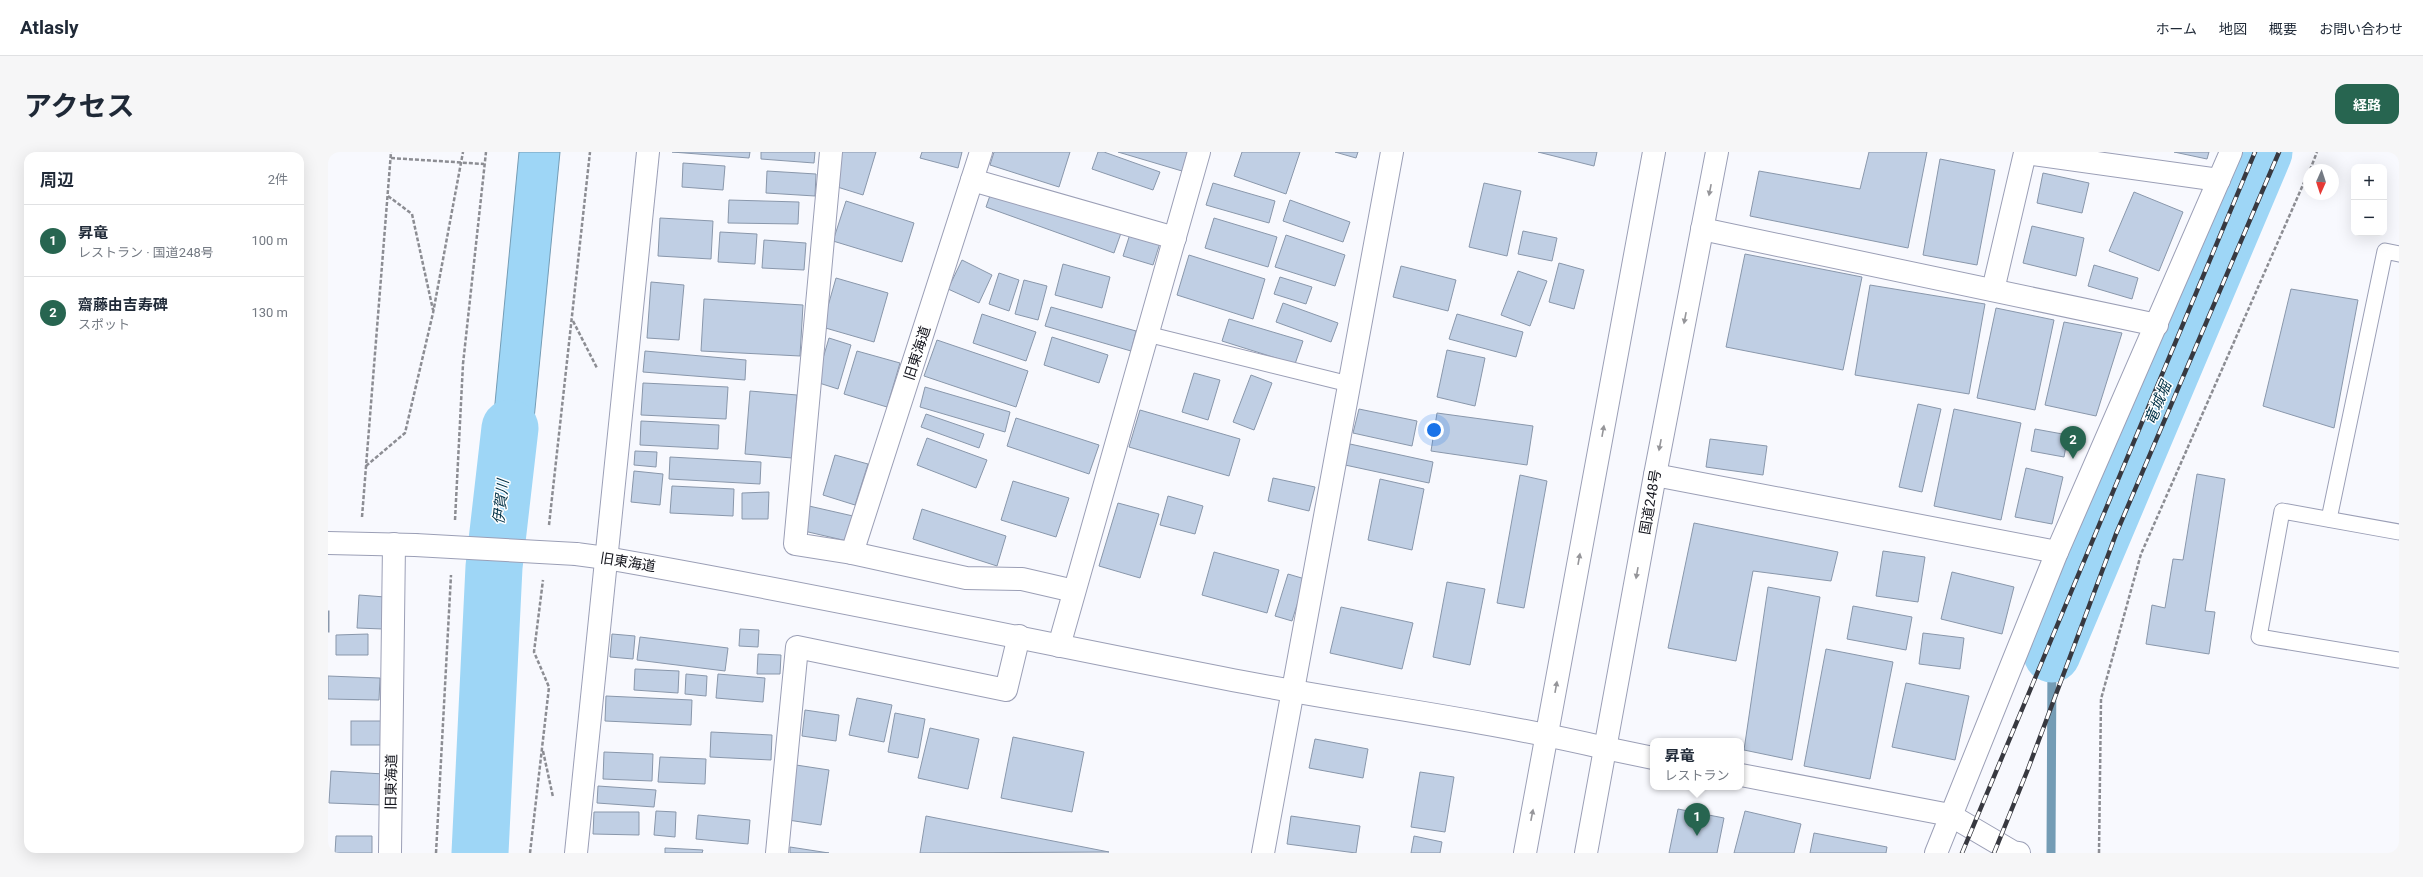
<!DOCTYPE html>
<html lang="ja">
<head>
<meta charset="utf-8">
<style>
	:root { --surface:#fff; --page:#f6f6f7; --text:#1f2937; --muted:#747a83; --line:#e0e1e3; --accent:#276550 }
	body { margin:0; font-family:Roboto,"Noto Sans JP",sans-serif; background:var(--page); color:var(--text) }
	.controls { position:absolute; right:12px; top:12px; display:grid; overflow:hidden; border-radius:8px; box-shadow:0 4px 16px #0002 }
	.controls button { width:36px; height:36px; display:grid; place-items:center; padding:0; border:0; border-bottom:1px solid var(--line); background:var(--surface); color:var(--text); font:20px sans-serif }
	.compass { position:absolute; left:1975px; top:12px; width:36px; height:36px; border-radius:50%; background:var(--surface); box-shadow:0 4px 16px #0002; rotate:183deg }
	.you { position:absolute; left:1106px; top:278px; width:14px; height:14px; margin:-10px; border:3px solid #fff; border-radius:50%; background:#1a73e8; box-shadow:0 0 0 6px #1a73e833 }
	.badge { display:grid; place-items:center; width:26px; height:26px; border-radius:50%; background:var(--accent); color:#fff; font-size:13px; font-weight:700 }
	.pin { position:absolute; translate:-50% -33px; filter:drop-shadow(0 1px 2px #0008) }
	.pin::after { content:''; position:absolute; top:21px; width:14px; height:12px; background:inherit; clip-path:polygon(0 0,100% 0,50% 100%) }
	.popup { position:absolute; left:1322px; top:586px; width:94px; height:52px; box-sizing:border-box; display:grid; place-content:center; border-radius:8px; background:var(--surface); filter:drop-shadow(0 1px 3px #0005); font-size:13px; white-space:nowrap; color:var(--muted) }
	.popup b { font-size:15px; color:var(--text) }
	.popup::after { content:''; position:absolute; left:50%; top:100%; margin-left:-8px; border:8px solid transparent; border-top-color:var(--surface) }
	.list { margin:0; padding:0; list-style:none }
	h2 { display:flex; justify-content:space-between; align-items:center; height:52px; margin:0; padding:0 16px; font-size:17px }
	h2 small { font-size:13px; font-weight:400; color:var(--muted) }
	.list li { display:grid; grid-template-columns:26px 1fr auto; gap:12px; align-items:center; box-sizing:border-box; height:72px; padding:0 16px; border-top:1px solid var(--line) }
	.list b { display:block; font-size:15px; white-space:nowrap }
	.list p { margin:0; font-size:13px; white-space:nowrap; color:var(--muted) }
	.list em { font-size:13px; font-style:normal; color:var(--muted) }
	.map { position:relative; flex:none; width:2071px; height:701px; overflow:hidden; border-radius:12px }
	header { display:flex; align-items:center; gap:24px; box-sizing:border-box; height:56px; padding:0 20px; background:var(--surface); border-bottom:1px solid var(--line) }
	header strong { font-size:19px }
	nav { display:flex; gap:22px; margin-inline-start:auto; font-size:14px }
	.intro { display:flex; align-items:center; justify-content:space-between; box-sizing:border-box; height:96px; padding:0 24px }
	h1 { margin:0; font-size:28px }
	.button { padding:10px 18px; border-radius:12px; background:var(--accent); color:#fff; font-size:14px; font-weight:700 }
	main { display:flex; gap:24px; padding:0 24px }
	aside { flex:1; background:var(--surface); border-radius:12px; box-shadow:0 4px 16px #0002 }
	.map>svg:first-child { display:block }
</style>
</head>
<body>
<header>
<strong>Atlasly</strong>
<nav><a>ホーム</a><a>地図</a><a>概要</a><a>お問い合わせ</a></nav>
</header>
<div class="intro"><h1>アクセス</h1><a class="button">経路</a></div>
<main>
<aside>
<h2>周辺<small>2件</small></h2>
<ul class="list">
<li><span class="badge">1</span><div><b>昇竜</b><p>レストラン · 国道248号</p></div><em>100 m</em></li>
<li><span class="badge">2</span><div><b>齋藤由吉寿碑</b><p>スポット</p></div><em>130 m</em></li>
</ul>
</aside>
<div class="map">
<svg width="2071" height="701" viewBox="0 0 2071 701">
	<rect width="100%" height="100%" fill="#f8f9fe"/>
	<polygon fill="#9ed6f6" stroke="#749cb5" points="191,0 232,0 204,288 184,354 165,354 161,314"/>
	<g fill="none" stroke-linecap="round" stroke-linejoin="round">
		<polyline stroke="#749cb5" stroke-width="9" points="1723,701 1724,502"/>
		<g stroke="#9ed6f6" stroke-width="57">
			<polyline points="1724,502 1936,0"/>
			<polyline points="152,701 166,415 182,276"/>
		</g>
	</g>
	<g fill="#c0cfe4" stroke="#8997ab">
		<polygon points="344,0 422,0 421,6"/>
		<polygon points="433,0 487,0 486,11 433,7"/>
		<polygon points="513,0 548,0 535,43 503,33"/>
		<polygon points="594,0 634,0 630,16 592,6"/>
		<polygon points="666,0 742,0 731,35 662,13"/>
		<polygon points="770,0 776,0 832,20 825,38 764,17"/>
		<polygon points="790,0 860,0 854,19"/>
		<polygon points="914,0 972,0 958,42 906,24"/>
		<polygon points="1007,0 1030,0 1028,6"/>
		<polygon points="1210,0 1269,0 1266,14"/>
		<polygon points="1541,0 1599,0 1580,96 1422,64 1431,19 1532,37"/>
		<polygon points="1846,0 1881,0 1879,7"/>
		<polygon points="1612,7 1667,18 1649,113 1595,103"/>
		<polygon points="355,11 397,14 395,38 354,35"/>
		<polygon points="439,19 488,22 487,44 438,41"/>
		<polygon points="1715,21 1761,31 1754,61 1709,51"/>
		<polygon points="885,31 947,49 941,71 878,53"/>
		<polygon points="1156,31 1193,39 1179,104 1141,95"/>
		<polygon points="665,35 793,81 786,101 658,55"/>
		<polygon points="1806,40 1855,60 1831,119 1781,99"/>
		<polygon points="401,48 471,50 470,72 400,71"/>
		<polygon points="962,48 1022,70 1015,90 955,69"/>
		<polygon points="518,49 586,71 574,110 505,89"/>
		<polygon points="332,66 385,69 383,107 330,104"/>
		<polygon points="886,66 949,85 940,115 877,96"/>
		<polygon points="1704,74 1756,86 1748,124 1695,111"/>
		<polygon points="1195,79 1229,86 1224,109 1190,102"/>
		<polygon points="392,80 429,82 427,112 390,110"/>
		<polygon points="802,82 832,91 825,113 795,104"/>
		<polygon points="958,83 1017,103 1007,134 947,115"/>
		<polygon points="436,88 478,91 476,118 434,116"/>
		<polygon points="1417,102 1534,125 1515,218 1398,195"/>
		<polygon points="861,103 937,127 925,167 849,143"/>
		<polygon points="634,108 664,123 651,151 620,137"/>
		<polygon points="1231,111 1256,118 1246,157 1221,150"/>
		<polygon points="735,112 782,125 774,156 727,143"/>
		<polygon points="1766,113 1810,126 1804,147 1760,134"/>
		<polygon points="1073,114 1128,128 1120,159 1065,145"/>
		<polygon points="1190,119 1219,129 1202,174 1173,163"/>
		<polygon points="671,121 691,128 681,159 661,152"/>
		<polygon points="952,125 984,135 978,152 946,142"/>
		<polygon points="508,126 560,141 546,190 494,175"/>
		<polygon points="696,128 719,134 710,168 687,162"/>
		<polygon points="323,130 356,133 351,188 319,186"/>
		<polygon points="1542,133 1657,152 1641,242 1527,223"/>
		<polygon points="1963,137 2030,148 2006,276 1935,254"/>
		<polygon points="376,147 475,153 472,204 373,199"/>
		<polygon points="955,151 1010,171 1003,190 948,170"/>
		<polygon points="723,155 808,179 803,199 717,174"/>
		<polygon points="1668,156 1726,168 1707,258 1649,246"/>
		<polygon points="654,162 708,180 698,209 645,191"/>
		<polygon points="1129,162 1195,180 1188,205 1121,187"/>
		<polygon points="901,167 975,189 967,212 894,189"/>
		<polygon points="1736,170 1794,181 1768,264 1717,253"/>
		<polygon points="724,185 780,203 771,231 716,213"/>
		<polygon points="501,186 523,193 510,237 488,230"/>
		<polygon points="609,188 700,219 688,255 596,224"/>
		<polygon points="1119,198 1157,206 1147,254 1109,245"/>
		<polygon points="317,199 418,208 417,228 315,220"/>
		<polygon points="529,199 572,211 559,255 516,242"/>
		<polygon points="866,221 892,228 880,268 854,260"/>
		<polygon points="923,223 944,231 926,278 905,270"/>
		<polygon points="315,231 400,235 398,267 313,263"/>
		<polygon points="597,235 682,260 677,280 592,255"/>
		<polygon points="422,239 469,243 464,306 417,302"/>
		<polygon points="1590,252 1613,257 1594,340 1571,335"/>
		<polygon points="1031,257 1089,269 1084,294 1025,281"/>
		<polygon points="1626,257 1693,271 1673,368 1606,354"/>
		<polygon points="812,258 912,287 901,324 801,295"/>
		<polygon points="1109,261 1205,274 1199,313 1103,299"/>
		<polygon points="598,262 656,282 651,296 593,275"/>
		<polygon points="688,266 771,293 761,322 679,294"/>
		<polygon points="313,269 391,273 390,297 312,293"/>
		<polygon points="1707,277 1740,283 1736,305 1703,299"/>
		<polygon points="599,286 659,308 648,336 589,313"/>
		<polygon points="1382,287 1439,294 1435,323 1378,315"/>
		<polygon points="1022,292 1105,310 1101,331 1017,313"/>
		<polygon points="307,299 329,300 328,315 306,313"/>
		<polygon points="507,303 540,312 527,353 495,343"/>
		<polygon points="342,305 433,310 432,332 341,327"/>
		<polygon points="1698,316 1735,325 1724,372 1687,365"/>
		<polygon points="306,319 335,322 332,353 303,350"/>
		<polygon points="1869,322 1897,327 1877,459 1887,460 1881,502 1818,492 1824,453 1837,456 1845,407 1855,408"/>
		<polygon points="1192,323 1219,329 1196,456 1169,451"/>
		<polygon points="945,326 987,335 981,359 940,349"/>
		<polygon points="1052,327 1096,337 1084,398 1040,388"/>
		<polygon points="685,329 741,346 728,385 673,368"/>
		<polygon points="344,334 406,337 405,364 342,361"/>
		<polygon points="441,340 440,367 414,367 414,341"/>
		<polygon points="840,344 875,354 867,382 832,373"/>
		<polygon points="790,351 831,362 812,426 771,414"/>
		<polygon points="481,354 525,364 519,389 476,379"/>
		<polygon points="594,357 678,384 669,414 585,387"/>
		<polygon points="1366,371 1510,400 1503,429 1425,419 1408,509 1340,496"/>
		<polygon points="1555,399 1597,405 1590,450 1548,444"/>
		<polygon points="886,400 951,418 939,461 874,443"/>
		<polygon points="1624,420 1686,435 1674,482 1613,467"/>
		<polygon points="960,422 977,427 964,469 947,464"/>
		<polygon points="1119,430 1157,437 1142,513 1105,505"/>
		<polygon points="1440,435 1492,445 1464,608 1416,598"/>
		<polygon points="31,443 57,445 55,477 29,476"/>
		<polygon points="1525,454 1584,465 1578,498 1519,487"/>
		<polygon points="1013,455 1085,471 1074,517 1002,501"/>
		<rect x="0" y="459" width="1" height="21"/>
		<polygon points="412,477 431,478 430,495 411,494"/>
		<polygon points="1595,481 1636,486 1632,517 1591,512"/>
		<polygon points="40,482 40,503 8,503 8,483"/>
		<polygon points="284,482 307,484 305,507 282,505"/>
		<polygon points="312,485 400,496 397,519 309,508"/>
		<polygon points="1498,497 1565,510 1542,627 1476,614"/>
		<polygon points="430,502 453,503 452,522 429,522"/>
		<polygon points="307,517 351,519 350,541 306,538"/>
		<polygon points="358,522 379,524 378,544 357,542"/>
		<polygon points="390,522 437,526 435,550 388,546"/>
		<polygon points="0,524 52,526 51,548 0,547"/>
		<polygon points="1578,531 1641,544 1627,608 1564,595"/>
		<polygon points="278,544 364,548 363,573 277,569"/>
		<polygon points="529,546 564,553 556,590 521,583"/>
		<polygon points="477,558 511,563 508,589 474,584"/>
		<polygon points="567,561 597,567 590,606 560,600"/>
		<rect x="23" y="569" width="31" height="24"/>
		<polygon points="602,576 651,587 640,637 590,626"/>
		<polygon points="383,580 444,583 443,608 382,605"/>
		<polygon points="685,585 756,600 744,660 673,646"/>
		<polygon points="987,587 1040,597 1035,626 981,616"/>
		<polygon points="276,600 325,602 324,629 275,627"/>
		<polygon points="332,605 378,607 377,632 330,630"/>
		<polygon points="468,613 501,618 493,673 460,668"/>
		<polygon points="3,619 56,622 54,653 1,651"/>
		<polygon points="1092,620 1126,625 1117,680 1083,675"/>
		<polygon points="270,634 328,638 326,655 269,651"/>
		<polygon points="1350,657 1396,666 1389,701 1341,701"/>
		<polygon points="328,659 348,660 347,685 326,683"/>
		<polygon points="1417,659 1473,672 1466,701 1406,701"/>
		<polygon points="266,660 311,660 311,683 265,682"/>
		<polygon points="370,663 422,668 420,692 368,687"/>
		<polygon points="598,664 781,700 592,701"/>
		<polygon points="963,664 1032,674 1028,701 959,692"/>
		<polygon points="1486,681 1559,695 1558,701 1482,701"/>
		<polygon points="8,684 44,684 44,701 7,701"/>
		<polygon points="1086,684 1114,690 1112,701 1083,701"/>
		<polygon points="462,695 501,701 462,701"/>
		<polygon points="337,696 375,698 374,701 337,701"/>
	</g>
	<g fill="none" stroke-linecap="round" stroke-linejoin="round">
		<g stroke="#9b9fb6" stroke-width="17">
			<g id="lane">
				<polyline points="819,182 1021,232"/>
				<polyline points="2001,367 2057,99 2071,102"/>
				<polyline points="2071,380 1954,359 1931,485 2071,508"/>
			</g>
		</g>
		<g stroke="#9b9fb6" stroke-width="24">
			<g id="street">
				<polyline points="503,0 467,392 524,401 638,426 694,427 746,439"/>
				<polyline points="644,28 847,86"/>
				<polyline points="1374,77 1829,173"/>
				<polyline points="1665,138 1697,1 1891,28"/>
				<polyline points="1327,323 1729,400"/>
				<polyline points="524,401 653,0"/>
				<polyline points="731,494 871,0"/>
				<polyline points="1277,596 1325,606"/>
				<polyline points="1413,623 1622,663 1685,700 1691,701"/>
				<polyline points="62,701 66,392"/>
				<polyline points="248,701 320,0"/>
				<polyline points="449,701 469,495 678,538 691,484"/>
				<polyline points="935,701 1064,0"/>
				<polyline points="1608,701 1729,400 1903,0"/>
			</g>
		</g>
		<g stroke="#9b9fb6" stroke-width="24">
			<g id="secondary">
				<polyline points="0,391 87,393"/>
				<path d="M 248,402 L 278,406 C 491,443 703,489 915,530 C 1036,553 1158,568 1277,596"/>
			</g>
		</g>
		<g stroke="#9b9fb6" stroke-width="24">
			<g id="highway">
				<polyline points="1197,701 1326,0"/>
				<polyline points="1258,701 1327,323 1389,0"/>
			</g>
		</g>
		<g stroke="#8c8d93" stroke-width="2.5" stroke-dasharray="4 2" stroke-linecap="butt">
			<polyline points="63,6 156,12"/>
			<polyline points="1982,18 1989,0"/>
			<polyline points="60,44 84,62 105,158"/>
			<polyline points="245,169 269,216"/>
			<polyline points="38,314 77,281 105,161 135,0"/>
			<polyline points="34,365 63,0"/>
			<polyline points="127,368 135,212 158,0"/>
			<polyline points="221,373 262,0"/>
			<polyline points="215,599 225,645"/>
			<polyline points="108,701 123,423"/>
			<polyline points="202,701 221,535 206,500 215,428"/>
			<polyline points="1771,701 1773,547 1813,402 1981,19"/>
		</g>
		<use href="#lane" stroke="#fff" stroke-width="15"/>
		<use href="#street" stroke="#fff" stroke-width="22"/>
		<use href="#secondary" stroke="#fff" stroke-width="22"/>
		<use href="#highway" stroke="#fff" stroke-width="22"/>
		<g stroke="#383940" stroke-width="4.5">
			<g id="rail">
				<polyline points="1634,701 1927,0"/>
				<polyline points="1666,701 1700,617 1788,382 1951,0"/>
			</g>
		</g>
		<use href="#rail" stroke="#fff" stroke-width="3" stroke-dasharray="9" stroke-linecap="butt"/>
		<g stroke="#9b9fb6" stroke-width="24" stroke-linecap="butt">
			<polyline id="secondary-bridge" points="87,393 248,402"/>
		</g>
		<use href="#secondary-bridge" stroke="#fff" stroke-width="22"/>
	</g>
	<defs><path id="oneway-solid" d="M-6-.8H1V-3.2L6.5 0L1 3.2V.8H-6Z"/></defs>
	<g fill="#959599">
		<use href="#oneway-solid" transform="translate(1382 38) rotate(101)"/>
		<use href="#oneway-solid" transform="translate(1357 166) rotate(101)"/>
		<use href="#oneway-solid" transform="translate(1275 279) rotate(-80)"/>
		<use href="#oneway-solid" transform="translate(1332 293) rotate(101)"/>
		<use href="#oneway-solid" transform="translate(1251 407) rotate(-80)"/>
		<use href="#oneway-solid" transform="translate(1309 421) rotate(100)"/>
		<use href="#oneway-solid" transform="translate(1228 535) rotate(-80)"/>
		<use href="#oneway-solid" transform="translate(1204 663) rotate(-79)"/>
	</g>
	<g text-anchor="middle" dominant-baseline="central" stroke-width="3" stroke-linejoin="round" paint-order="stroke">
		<g font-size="14" fill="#13141c" stroke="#fff">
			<text transform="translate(589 201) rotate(-72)">旧東海道</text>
			<text transform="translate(1322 350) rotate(-80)">国道248号</text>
			<text transform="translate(300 410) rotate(9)">旧東海道</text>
			<text transform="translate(63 630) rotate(-89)">旧東海道</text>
		</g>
		<g font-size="15" font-style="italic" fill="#003146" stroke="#fff">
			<text transform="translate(1830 251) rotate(-67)">竜城堀</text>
			<text transform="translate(173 350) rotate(-84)">伊賀川</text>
		</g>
	</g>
</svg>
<div class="controls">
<button>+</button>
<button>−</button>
</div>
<svg class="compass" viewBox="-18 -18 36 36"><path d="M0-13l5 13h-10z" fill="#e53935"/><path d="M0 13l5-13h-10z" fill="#747a83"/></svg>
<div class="you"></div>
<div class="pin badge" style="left:1369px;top:684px">1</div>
<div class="popup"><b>昇竜</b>レストラン</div>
<div class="pin badge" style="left:1745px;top:307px">2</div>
</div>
</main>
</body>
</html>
